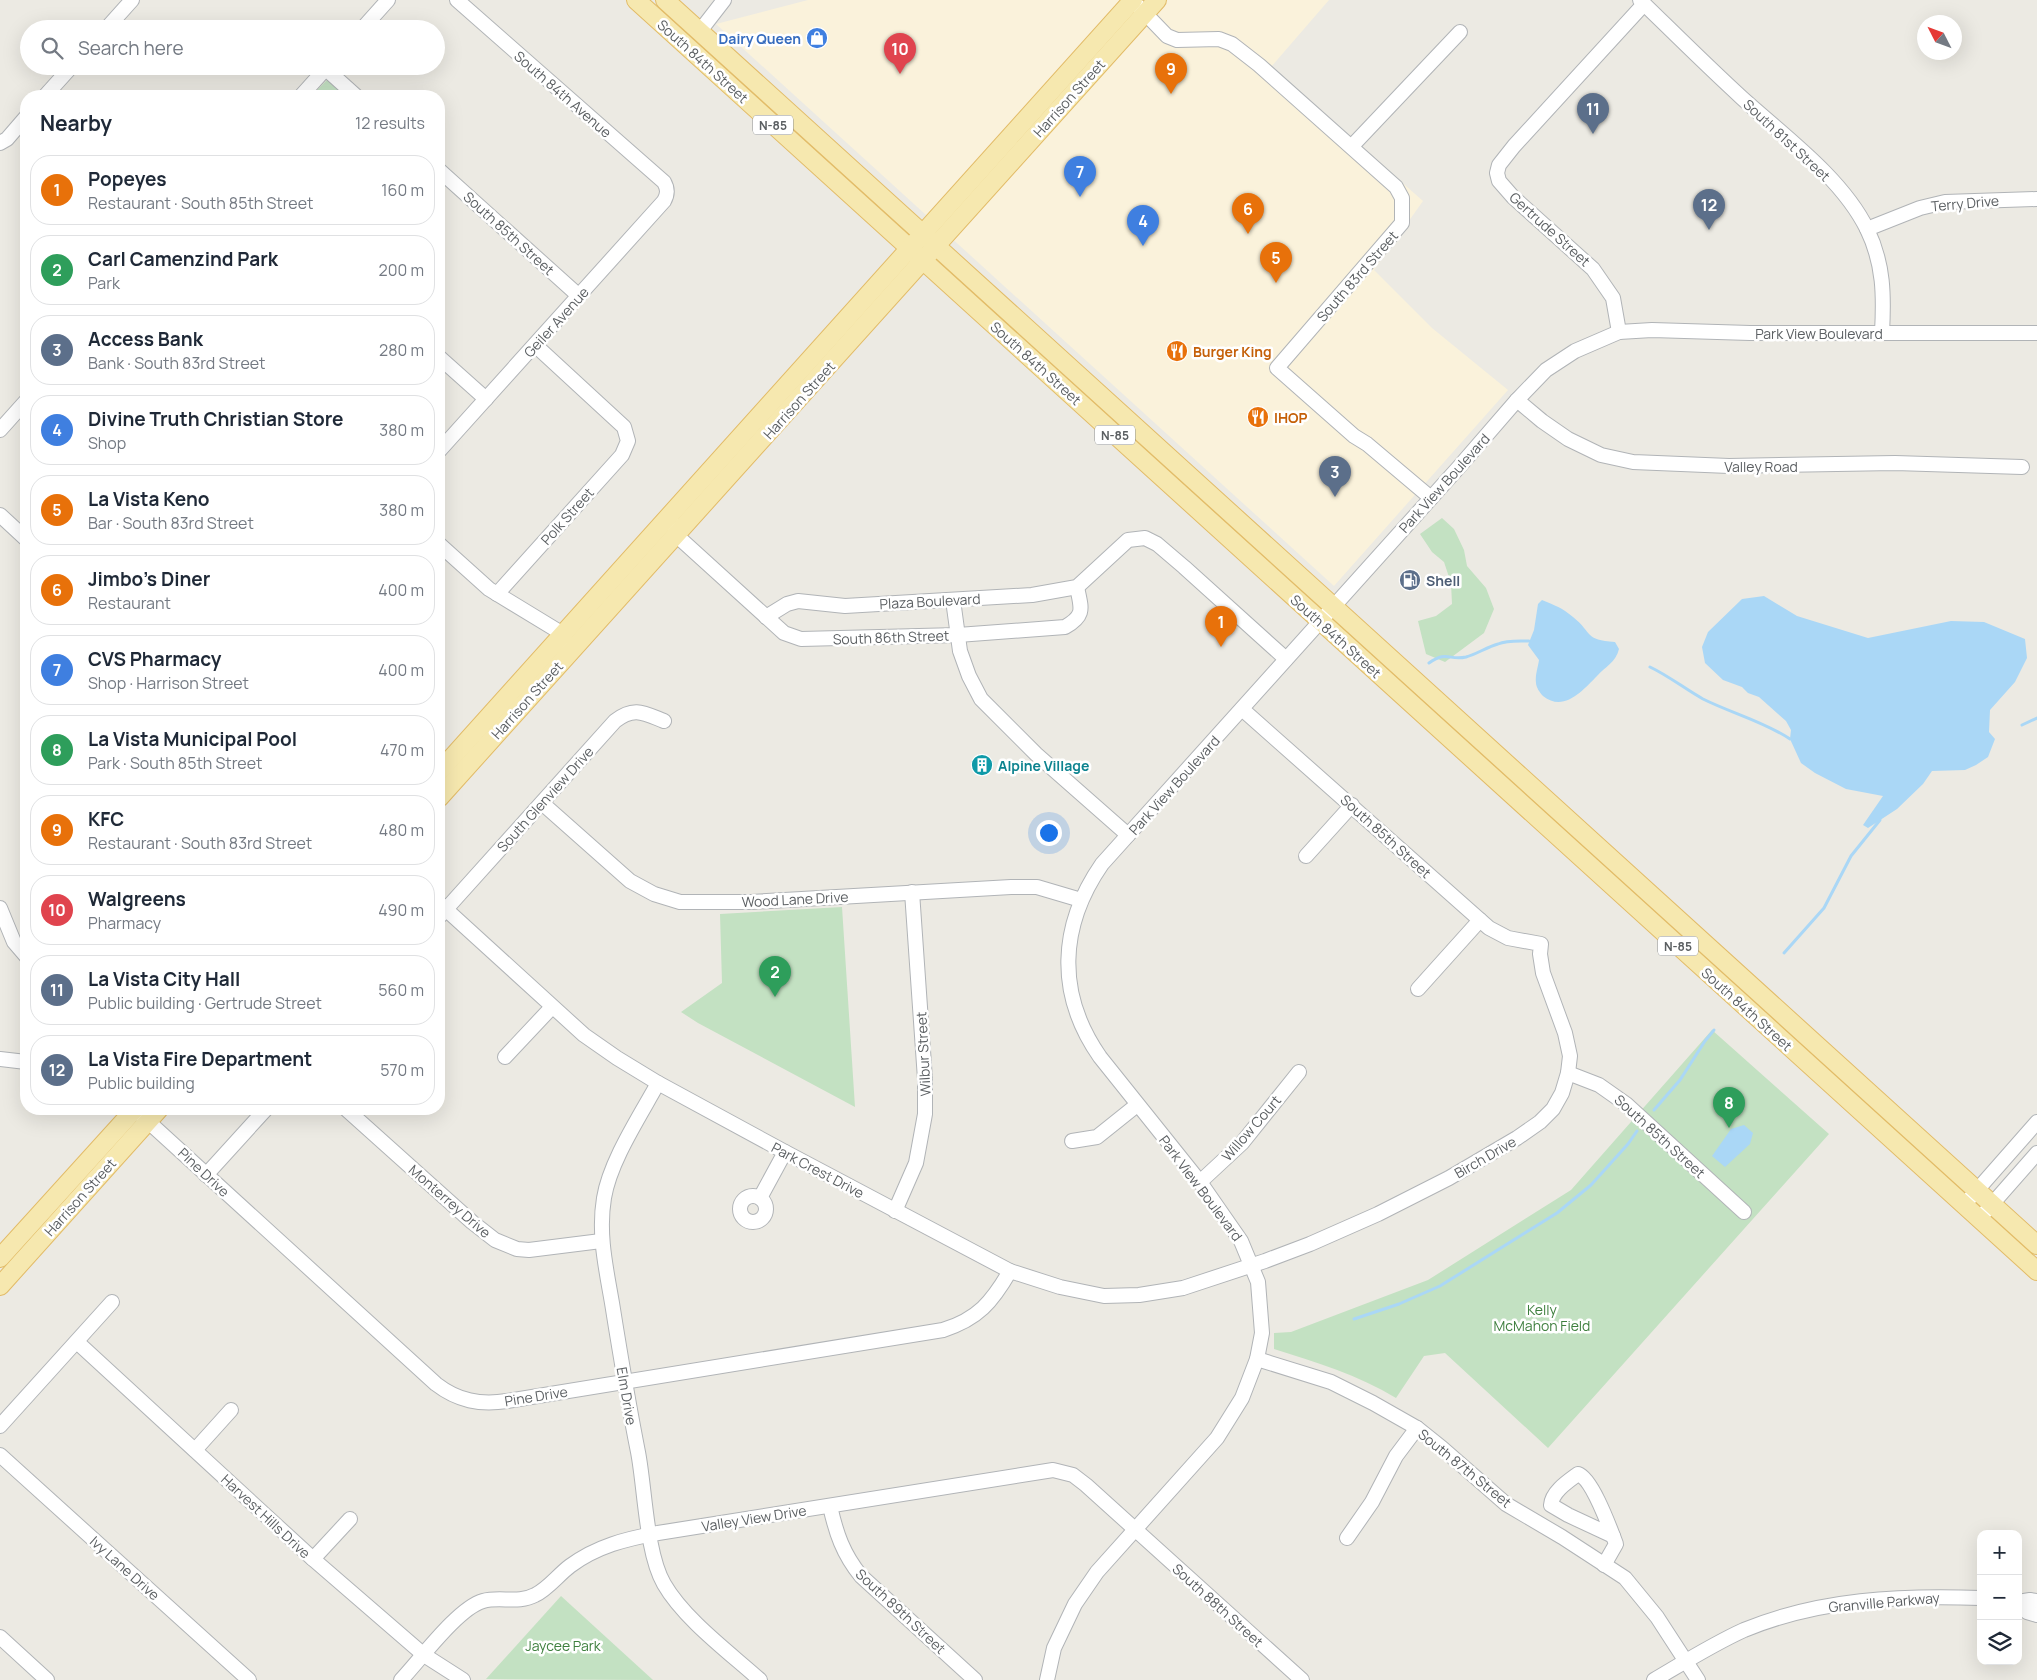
<!DOCTYPE html>
<html lang="en">
<head>
<meta charset="utf-8">
<style>
	:root { --surface:#fff; --page:#f6f6f7; --text:#1f2937; --muted:#747a83; --line:#e0e1e3; --accent:#d64640 }
	body { margin:0; font-family:Manrope,sans-serif; background:var(--page); color:var(--text) }
	.controls { position:absolute; right:15px; bottom:15px; display:grid; overflow:hidden; border-radius:10px; box-shadow:0 5px 20px #0002 }
	.controls button { width:45px; height:45px; display:grid; place-items:center; padding:0; border:0; border-bottom:1px solid var(--line); background:var(--surface); color:var(--text); font:25px sans-serif }
	.compass { position:absolute; left:1917px; top:15px; width:45px; height:45px; border-radius:50%; background:var(--surface); box-shadow:0 5px 20px #0002; rotate:312deg }
	.you { position:absolute; left:1048px; top:832px; width:18px; height:18px; margin:-12px; border:4px solid #fff; border-radius:50%; background:#1a73e8; box-shadow:0 0 0 8px #1a73e833 }
	.badge { display:grid; place-items:center; width:32px; height:32px; border-radius:50%; background:var(--accent); color:#fff; font-size:16px; font-weight:700 }
	.pin { position:absolute; translate:-50% -41px; filter:drop-shadow(0 1px 2px #0008) }
	.pin::after { content:''; position:absolute; top:26px; width:18px; height:15px; background:inherit; clip-path:polygon(0 0,100% 0,50% 100%) }
	.list { margin:0; padding:0; list-style:none }
	h2 { display:flex; justify-content:space-between; align-items:center; height:65px; margin:0; padding:0 20px; font-size:21px }
	h2 small { font-size:16px; font-weight:400; color:var(--muted) }
	.list li { display:grid; grid-template-columns:32px 1fr auto; gap:15px; align-items:center; box-sizing:border-box; height:70px; margin:0 10px 10px; padding:0 10px; border:1px solid var(--line); border-radius:20px }
	.list b { display:block; font-size:19px; white-space:nowrap }
	.list p { margin:0; font-size:16px; white-space:nowrap; color:var(--muted) }
	.list em { font-size:16px; font-style:normal; color:var(--muted) }
	.icon { flex:none; width:28px; height:28px; fill:none; stroke:currentColor; stroke-width:2; stroke-linecap:round; stroke-linejoin:round }
	.map { position:relative; flex:none; width:2037px; height:1680px; overflow:hidden }
	.search { position:absolute; background:var(--surface); box-shadow:0 5px 20px #0002; left:20px; top:20px; width:425px; height:55px; display:flex; align-items:center; gap:12px; box-sizing:border-box; padding:0 18px; border-radius:28px; color:var(--muted); font-size:19px }
	.panel { position:absolute; background:var(--surface); box-shadow:0 5px 20px #0002; left:20px; top:90px; width:425px; height:1025px; border-radius:20px }
	.map>svg:first-child { display:block }
</style>
</head>
<body>
<div class="map">
<svg width="2037" height="1680" viewBox="0 0 2037 1680">
	<rect width="100%" height="100%" fill="#eceae3"/>
	<polygon fill="#faf2db" points="808,0 1329,0 1271,67 1423,201 1374,270 1432,328 1508,390 1334,586 716,24"/>
	<g fill="#c3e1c2">
		<polygon points="328,79 346,96 311,96"/>
		<polygon points="1442,518 1454,529 1464,550 1467,566 1486,588 1494,609 1484,633 1445,662 1426,654 1418,621 1436,616 1452,604 1451,583 1444,562 1432,552 1420,534"/>
		<polygon points="842,907 855,1107 698,1023 681,1012 722,983 720,914"/>
		<path d="M 1712,1030 L 1829,1134 L 1548,1448 L 1445,1353 L 1424,1356 L 1396,1398 C 1358,1375 1316,1362 1274,1349 L 1274,1333 L 1291,1332 L 1428,1280 L 1571,1190 Z"/>
		<polygon points="561,1596 653,1680 486,1679"/>
	</g>
	<g fill="#aad7f6">
		<polygon points="1764,596 1797,616 1868,638 1951,621 1984,622 2025,639 2027,658 2015,682 1990,710 1989,732 1995,739 1988,757 1976,765 1965,770 1932,771 1923,784 1897,809 1868,828 1863,825 1883,796 1846,789 1815,773 1801,763 1790,739 1791,730 1786,721 1759,697 1748,693 1742,687 1723,680 1705,663 1702,647 1708,632 1742,599"/>
		<path d="M 1542,600 C 1556,606 1561,607 1573,617 C 1593,633 1584,640 1615,642 L 1619,649 C 1616,662 1605,667 1597,676 C 1583,690 1564,713 1543,696 C 1540,693 1536,687 1536,683 C 1535,675 1538,667 1539,660 L 1528,645 L 1534,630 L 1538,604 Z"/>
		<polygon points="1744,1125 1753,1133 1750,1144 1725,1167 1712,1156 1731,1129"/>
	</g>
	<g fill="none" stroke-linecap="round" stroke-linejoin="round">
		<g stroke="#aad7f6" stroke-width="3">
			<path d="M 1429,663 C 1447,650 1449,661 1466,657 C 1477,654 1487,647 1498,644 C 1507,640 1519,641 1529,641"/>
			<path d="M 1650,667 C 1669,676 1685,689 1703,699 C 1731,713 1765,722 1790,739"/>
			<polyline points="2022,725 2037,718"/>
			<polyline points="1784,953 1824,908 1851,856 1880,820"/>
			<polyline points="1654,1110 1680,1080 1705,1041 1714,1030"/>
			<polyline points="1354,1319 1399,1304 1440,1286 1557,1213 1591,1185 1628,1144 1637,1131"/>
		</g>
		<g stroke="#b1b4b7" stroke-width="16">
			<g id="minor">
				<path d="M 1640,0 C 1674,33 1707,66 1742,98 C 1784,136 1842,178 1867,229 C 1884,264 1884,296 1882,333"/>
				<polyline points="1138,6 1167,36 1177,40 1219,39 1232,44 1259,65 1396,187 1402,198 1402,223 1277,368 1354,436 1367,444 1431,498"/>
				<polyline points="106,29 132,0"/>
				<polyline points="362,29 388,0"/>
				<polyline points="700,31 724,0"/>
				<polyline points="326,69 356,96"/>
				<polyline points="45,96 72,66"/>
				<polyline points="301,96 328,66"/>
				<polyline points="0,143 7,139 26,117"/>
				<polyline points="1352,146 1460,32"/>
				<polyline points="439,170 579,296"/>
				<polyline points="1867,229 1920,208 1945,202 2037,199"/>
				<polyline points="1619,332 1613,298 1593,269 1513,197 1499,181 1497,173 1499,165 1514,146 1644,4"/>
				<polyline points="439,357 486,399"/>
				<polyline points="1517,400 1542,421 1568,439 1601,455 1633,462 1729,466 1895,463 2022,467"/>
				<polyline points="0,430 26,401"/>
				<path d="M 439,451 L 664,201 C 668,194 668,189 664,182 L 457,0"/>
				<polyline points="0,515 26,539"/>
				<path d="M 674,525 L 676,535 L 784,633 L 801,639 L 958,635 L 1065,627 C 1086,615 1081,608 1077,587"/>
				<polyline points="439,544 489,589 563,634 566,644"/>
				<polyline points="497,594 622,455 628,441 624,427 535,345"/>
				<polyline points="953,600 960,651 969,676 981,699 1036,754 1128,835"/>
				<polyline points="766,617 787,604 798,601 845,606 1032,595 1077,587 1128,540 1145,538 1157,544 1184,567 1286,659"/>
				<polyline points="542,803 630,881 654,894 680,902 751,902 1011,887 1037,887 1081,900"/>
				<polyline points="1306,856 1352,805"/>
				<polyline points="439,903 584,1035 617,1058 658,1083 785,1152 1010,1271 1060,1287 1104,1296 1139,1295 1183,1288 1265,1261 1310,1244 1378,1214 1449,1178 1517,1138 1540,1122 1553,1109 1562,1093 1568,1073 1570,1056 1565,1033 1543,973 1540,954 1541,944 1508,938 1489,928 1242,709"/>
				<polyline points="0,908 14,942 26,956"/>
				<path d="M 439,917 L 615,721 C 634,706 644,713 664,721"/>
				<polyline points="1418,989 1480,920"/>
				<polyline points="505,1057 552,1007"/>
				<polyline points="0,1059 26,1062"/>
				<polyline points="1568,1073 1599,1085 1626,1104 1744,1212"/>
				<path d="M 658,1083 C 640,1116 610,1161 604,1198 C 598,1234 606,1268 612,1303 C 620,1353 628,1402 638,1452 C 645,1488 646,1553 664,1584 C 684,1619 730,1653 760,1680"/>
				<polyline points="346,1109 472,1222 495,1240 517,1249 529,1250 601,1241"/>
				<path d="M 141,1115 L 436,1384 C 458,1401 480,1405 507,1401 L 943,1330 C 978,1319 992,1302 1010,1271"/>
				<polyline points="1072,1141 1097,1137 1137,1105"/>
				<polyline points="206,1175 266,1109"/>
				<polyline points="1200,1182 1242,1143 1299,1072"/>
				<circle cx="753" cy="1209" r="13"/>
				<polyline points="760,1198 785,1152"/>
				<polyline points="1964,1205 2037,1122"/>
				<polyline points="895,1211 916,1163 925,1114 925,1079 912,892"/>
				<polyline points="1979,1219 2037,1153"/>
				<polyline points="77,1342 313,1559 424,1655 463,1680"/>
				<polyline points="1257,1359 1331,1382 1373,1403 1417,1428 1442,1448 1506,1504 1562,1537 1625,1578 1657,1617 1698,1680"/>
				<polyline points="0,1426 112,1302"/>
				<polyline points="195,1450 231,1410"/>
				<polyline points="0,1455 249,1680"/>
				<path d="M 1578,1474 C 1591,1478 1608,1523 1613,1536 L 1568,1515 L 1551,1505 C 1552,1492 1567,1482 1578,1474 Z"/>
				<path d="M 830,1506 C 836,1533 843,1554 861,1576 L 975,1680"/>
				<polyline points="1347,1538 1372,1502 1396,1456 1417,1428"/>
				<polyline points="313,1559 350,1519"/>
				<polyline points="1604,1565 1616,1544 1613,1536"/>
				<polyline points="2018,1602 2030,1600 2037,1601"/>
				<polyline points="2018,1605 2027,1612 2037,1615"/>
				<polyline points="0,1637 47,1680"/>
				<path d="M 401,1680 C 420,1660 458,1608 483,1601 C 500,1596 518,1604 535,1595 C 548,1589 558,1575 570,1566 C 597,1546 626,1539 658,1533 L 1053,1470 L 1073,1475 L 1086,1485 L 1302,1680"/>
				<path d="M 1047,1680 L 1054,1648 L 1075,1604 L 1097,1572 L 1217,1438 L 1242,1398 L 1257,1359 L 1262,1333 L 1258,1282 L 1241,1241 L 1200,1182 L 1100,1057 C 1056,994 1059,926 1102,864 L 1459,467 L 1517,400 L 1546,370 L 1575,351 L 1619,332 L 1652,330 L 1750,333 L 2037,333"/>
				<path d="M 1654,1680 C 1683,1663 1713,1644 1744,1630 C 1819,1599 1901,1595 1981,1598"/>
			</g>
		</g>
		<g stroke="#e2bb67" stroke-width="20">
			<g id="major">
				<polyline points="636,0 2037,1271"/>
				<polyline points="665,0 2037,1245"/>
				<polyline points="439,772 1133,0"/>
				<polyline points="439,798 1157,0"/>
				<polyline points="0,1258 135,1109"/>
				<polyline points="0,1286 159,1109"/>
			</g>
		</g>
		<use href="#minor" stroke="#fff" stroke-width="14"/>
		<use href="#major" stroke="#f6e8af" stroke-width="18"/>
	</g>
	<defs>
		<g id="shop-disc" transform="scale(1.125)"><circle r="9.5" fill="#3f7fe0" stroke="#fff"/><path d="M-5-2.5h2.3a2.7 3.5 0 0 1 5.4 0H5L5.5 6h-11ZM-1.5-2.5h3a1.5 2.3 0 0 0-3 0Z" fill="#fff"/></g>
		<g id="restaurant-disc" transform="scale(1.125)"><circle r="9.5" fill="#e8710a" stroke="#fff"/><path d="M-5-6h1v4h1v-4h1v4h1v-4h1v5L-1.5 .5V6h-2V.5L-5-1ZM5-6V6H3V1.5H1.5Q1.5-4 5-6Z" fill="#fff"/></g>
		<g id="fuel-disc" transform="scale(1.125)"><circle r="9.5" fill="#5c6f8a" stroke="#fff"/><path d="M-5.5-6h7V0h2V4h1.3V-2.5L3-4.5l.8-.8L6-3V5H2.5V1h-1V6h-7ZM-4.2-4.7v3.2H.2V-4.7Z" fill="#fff"/></g>
		<g id="building-disc" transform="scale(1.125)"><circle r="9.5" fill="#0f9aa8" stroke="#fff"/><path d="M-4-6H4V6H1V3H-1V6H-4ZM-2.5-4.3h1.7v1.8h-1.7ZM.8-4.3h1.7v1.8H.8ZM-2.5-1h1.7V.8h-1.7ZM.8-1h1.7V.8H.8Z" fill="#fff"/></g>
	</defs>
	<g fill-rule="evenodd">
		<use href="#shop-disc" x="817" y="38"/>
		<use href="#restaurant-disc" x="1177" y="351"/>
		<use href="#restaurant-disc" x="1258" y="417"/>
		<use href="#fuel-disc" x="1410" y="580"/>
		<use href="#building-disc" x="982" y="765"/>
	</g>
	<g text-anchor="middle" dominant-baseline="central" stroke-width="5" stroke-linejoin="round" paint-order="stroke">
		<g fill="#fff" stroke="#8c8f91" stroke-width="1">
			<rect x="753" y="115.5" width="40" height="19" rx="4"/>
			<rect x="1095" y="425.5" width="40" height="19" rx="4"/>
			<rect x="1658" y="936.5" width="40" height="19" rx="4"/>
		</g>
		<g font-size="12" font-weight="bold" fill="#5b5f62">
			<text x="773" y="125">N-85</text>
			<text x="1115" y="435">N-85</text>
			<text x="1678" y="946">N-85</text>
		</g>
		<g font-size="14" font-weight="bold" fill="#366cbe" stroke="#fff" text-anchor="end">
			<text x="801" y="38">Dairy Queen</text>
		</g>
		<g font-size="14" fill="#5b5f62" stroke="#fff">
			<text transform="translate(703 61) rotate(42)">South 84th Street</text>
			<text transform="translate(563 94) rotate(41)">South 84th Avenue</text>
			<text transform="translate(1069 98) rotate(-48)">Harrison Street</text>
			<text transform="translate(1787 140) rotate(43)">South 81st Street</text>
			<text transform="translate(1965 203) rotate(-5)">Terry Drive</text>
			<text transform="translate(1550 229) rotate(42)">Gertrude Street</text>
			<text transform="translate(509 233) rotate(42)">South 85th Street</text>
			<text transform="translate(1357 276) rotate(-49)">South 83rd Street</text>
			<text transform="translate(556 322) rotate(-48)">Geiler Avenue</text>
			<text x="1819" y="333">Park View Boulevard</text>
			<text transform="translate(1036 363) rotate(42)">South 84th Street</text>
			<text transform="translate(799 400) rotate(-48)">Harrison Street</text>
			<text x="1761" y="466">Valley Road</text>
			<text transform="translate(1444 483) rotate(-48)">Park View Boulevard</text>
			<text transform="translate(567 516) rotate(-48)">Polk Street</text>
			<text transform="translate(930 601) rotate(-3)">Plaza Boulevard</text>
			<text transform="translate(1336 636) rotate(42)">South 84th Street</text>
			<text transform="translate(891 637) rotate(-2)">South 86th Street</text>
			<text transform="translate(527 700) rotate(-48)">Harrison Street</text>
			<text transform="translate(1174 785) rotate(-48)">Park View Boulevard</text>
			<text transform="translate(545 799) rotate(-48)">South Glenview Drive</text>
			<text transform="translate(1386 836) rotate(42)">South 85th Street</text>
			<text transform="translate(795 899) rotate(-3)">Wood Lane Drive</text>
			<text transform="translate(1747 1009) rotate(42)">South 84th Street</text>
			<text transform="translate(923 1054) rotate(-93)">Wilbur Street</text>
			<text transform="translate(1251 1128) rotate(-49)">Willow Court</text>
			<text transform="translate(1660 1136) rotate(42)">South 85th Street</text>
			<text transform="translate(1485 1157) rotate(-30)">Birch Drive</text>
			<text transform="translate(818 1170) rotate(28)">Park Crest Drive</text>
			<text transform="translate(204 1172) rotate(43)">Pine Drive</text>
			<text transform="translate(1201 1188) rotate(53)">Park View Boulevard</text>
			<text transform="translate(80 1197) rotate(-48)">Harrison Street</text>
			<text transform="translate(450 1201) rotate(41)">Monterrey Drive</text>
			<text transform="translate(536 1396) rotate(-9)">Pine Drive</text>
			<text transform="translate(627 1396) rotate(80)">Elm Drive</text>
			<text transform="translate(1465 1468) rotate(39)">South 87th Street</text>
			<text transform="translate(266 1516) rotate(43)">Harvest Hills Drive</text>
			<text transform="translate(754 1518) rotate(-9)">Valley View Drive</text>
			<text transform="translate(125 1568) rotate(42)">Ivy Lane Drive</text>
			<text transform="translate(1884 1602) rotate(-5)">Granville Parkway</text>
			<text transform="translate(1218 1605) rotate(42)">South 88th Street</text>
			<text transform="translate(901 1611) rotate(43)">South 89th Street</text>
		</g>
		<g font-size="14" font-weight="bold" fill="#c56008" stroke="#fff" text-anchor="start">
			<text x="1193" y="351">Burger King</text>
			<text x="1274" y="417">IHOP</text>
		</g>
		<g font-size="14" font-weight="bold" fill="#4e5e75" stroke="#fff" text-anchor="start">
			<text x="1426" y="580">Shell</text>
		</g>
		<g font-size="14" font-weight="bold" fill="#0d838f" stroke="#fff" text-anchor="start">
			<text x="998" y="765">Alpine Village</text>
		</g>
		<g font-size="14" fill="#3e7f3e" stroke="#fff">
			<text x="1542" y="1309">Kelly<tspan x="1542" dy="16">McMahon Field</tspan></text>
			<text x="563" y="1645">Jaycee Park</text>
		</g>
	</g>
</svg>
<div class="controls">
<button>+</button>
<button>−</button>
<button><svg class="icon" aria-label="layers" viewBox="0 0 24 24"><path d="M12 4l9 5-9 5-9-5zM3 14l9 5 9-5"/></svg></button>
</div>
<svg class="compass" viewBox="-18 -18 36 36"><path d="M0-13l5 13h-10z" fill="#e53935"/><path d="M0 13l5-13h-10z" fill="#747a83"/></svg>
<div class="you"></div>
<div class="pin badge" style="left:1221px;top:647px;background:#e8710a">1</div>
<div class="pin badge" style="left:775px;top:997px;background:#2e9e5b">2</div>
<div class="pin badge" style="left:1335px;top:497px;background:#5c6f8a">3</div>
<div class="pin badge" style="left:1143px;top:246px;background:#3f7fe0">4</div>
<div class="pin badge" style="left:1276px;top:283px;background:#e8710a">5</div>
<div class="pin badge" style="left:1248px;top:234px;background:#e8710a">6</div>
<div class="pin badge" style="left:1080px;top:197px;background:#3f7fe0">7</div>
<div class="pin badge" style="left:1729px;top:1128px;background:#2e9e5b">8</div>
<div class="pin badge" style="left:1171px;top:94px;background:#e8710a">9</div>
<div class="pin badge" style="left:900px;top:74px;background:#e0444e">10</div>
<div class="pin badge" style="left:1593px;top:134px;background:#5c6f8a">11</div>
<div class="pin badge" style="left:1709px;top:230px;background:#5c6f8a">12</div>
<div class="search"><svg class="icon" aria-label="search" viewBox="0 0 24 24"><circle cx="10" cy="10" r="6"/><path d="M15 15l6 6"/></svg>Search here</div>
<section class="panel">
<h2>Nearby<small>12 results</small></h2>
<ul class="list">
<li><span class="badge" style="background:#e8710a">1</span><div><b>Popeyes</b><p>Restaurant · South 85th Street</p></div><em>160 m</em></li>
<li><span class="badge" style="background:#2e9e5b">2</span><div><b>Carl Camenzind Park</b><p>Park</p></div><em>200 m</em></li>
<li><span class="badge" style="background:#5c6f8a">3</span><div><b>Access Bank</b><p>Bank · South 83rd Street</p></div><em>280 m</em></li>
<li><span class="badge" style="background:#3f7fe0">4</span><div><b>Divine Truth Christian Store</b><p>Shop</p></div><em>380 m</em></li>
<li><span class="badge" style="background:#e8710a">5</span><div><b>La Vista Keno</b><p>Bar · South 83rd Street</p></div><em>380 m</em></li>
<li><span class="badge" style="background:#e8710a">6</span><div><b>Jimbo's Diner</b><p>Restaurant</p></div><em>400 m</em></li>
<li><span class="badge" style="background:#3f7fe0">7</span><div><b>CVS Pharmacy</b><p>Shop · Harrison Street</p></div><em>400 m</em></li>
<li><span class="badge" style="background:#2e9e5b">8</span><div><b>La Vista Municipal Pool</b><p>Park · South 85th Street</p></div><em>470 m</em></li>
<li><span class="badge" style="background:#e8710a">9</span><div><b>KFC</b><p>Restaurant · South 83rd Street</p></div><em>480 m</em></li>
<li><span class="badge" style="background:#e0444e">10</span><div><b>Walgreens</b><p>Pharmacy</p></div><em>490 m</em></li>
<li><span class="badge" style="background:#5c6f8a">11</span><div><b>La Vista City Hall</b><p>Public building · Gertrude Street</p></div><em>560 m</em></li>
<li><span class="badge" style="background:#5c6f8a">12</span><div><b>La Vista Fire Department</b><p>Public building</p></div><em>570 m</em></li>
</ul>
</section>
</div>
</body>
</html>
